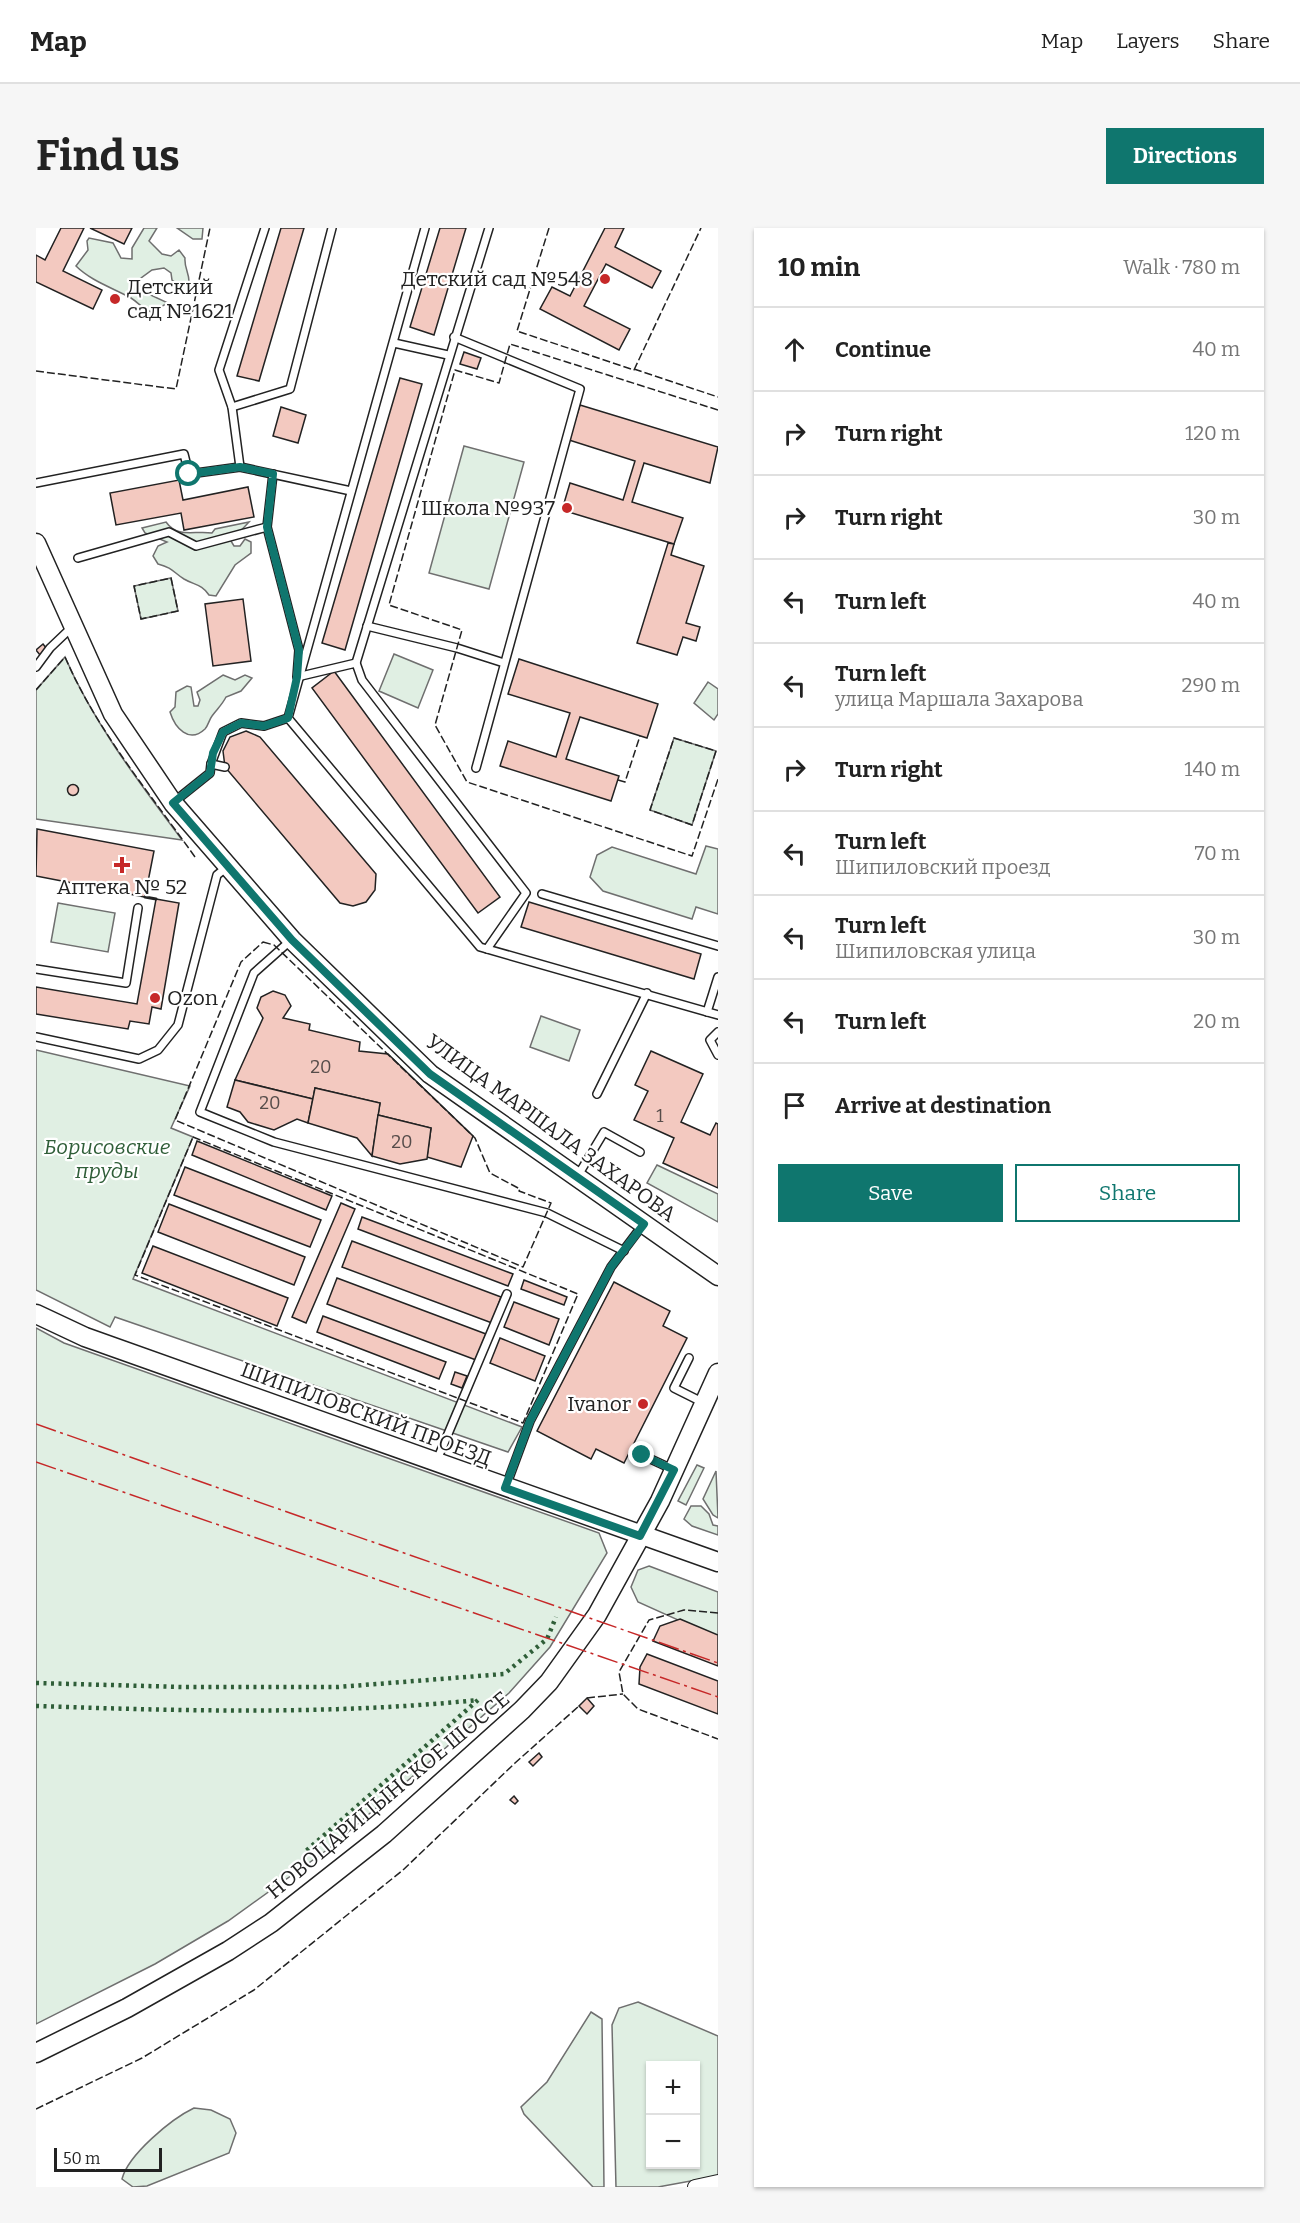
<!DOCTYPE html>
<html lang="en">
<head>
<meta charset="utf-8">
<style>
	:root { --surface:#fff; --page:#f6f6f6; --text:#222; --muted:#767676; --line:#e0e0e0; --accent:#0f766e }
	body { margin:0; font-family:Bitter,serif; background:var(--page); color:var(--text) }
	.controls { position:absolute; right:18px; bottom:18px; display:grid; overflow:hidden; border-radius:0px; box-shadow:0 2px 4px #0004 }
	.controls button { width:54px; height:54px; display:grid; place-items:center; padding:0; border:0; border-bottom:2px solid var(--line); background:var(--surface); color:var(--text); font:30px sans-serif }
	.scale { position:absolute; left:18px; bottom:15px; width:108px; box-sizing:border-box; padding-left:6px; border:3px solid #222; border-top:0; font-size:16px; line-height:21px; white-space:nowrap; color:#222; -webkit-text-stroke:4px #fff; paint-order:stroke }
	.stop { position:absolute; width:18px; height:18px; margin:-14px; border:4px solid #0f766e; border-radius:50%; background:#fff }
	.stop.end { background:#0f766e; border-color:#fff; box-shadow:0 2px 6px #0008 }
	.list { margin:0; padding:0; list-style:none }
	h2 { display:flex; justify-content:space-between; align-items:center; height:78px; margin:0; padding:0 24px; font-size:26px }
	h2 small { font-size:20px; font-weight:400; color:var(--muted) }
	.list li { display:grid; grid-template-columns:39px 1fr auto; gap:18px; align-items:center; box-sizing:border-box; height:84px; padding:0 24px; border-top:2px solid var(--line) }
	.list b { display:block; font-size:22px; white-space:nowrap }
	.list p { margin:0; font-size:20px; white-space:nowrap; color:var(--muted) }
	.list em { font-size:20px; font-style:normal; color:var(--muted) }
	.actions { display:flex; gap:12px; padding:18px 24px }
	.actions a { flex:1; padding:14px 0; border:2px solid var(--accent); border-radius:0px; text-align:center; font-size:21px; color:var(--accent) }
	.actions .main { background:var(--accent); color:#fff }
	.icon { flex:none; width:33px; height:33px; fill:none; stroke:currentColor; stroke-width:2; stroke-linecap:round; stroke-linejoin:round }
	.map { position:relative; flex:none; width:682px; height:1959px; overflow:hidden; border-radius:0px }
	header { display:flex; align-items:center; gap:36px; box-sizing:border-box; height:84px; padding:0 30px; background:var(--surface); border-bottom:2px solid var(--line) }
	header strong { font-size:28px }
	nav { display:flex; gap:33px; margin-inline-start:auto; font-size:21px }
	.intro { display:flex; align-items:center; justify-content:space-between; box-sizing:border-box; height:144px; padding:0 36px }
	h1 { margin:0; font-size:42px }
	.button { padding:15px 27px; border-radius:0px; background:var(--accent); color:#fff; font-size:21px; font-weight:700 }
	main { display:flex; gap:36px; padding:0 36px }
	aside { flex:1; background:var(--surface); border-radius:0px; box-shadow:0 2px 4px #0004 }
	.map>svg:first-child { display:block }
</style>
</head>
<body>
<header>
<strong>Map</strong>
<nav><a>Map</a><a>Layers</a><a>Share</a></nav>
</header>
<div class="intro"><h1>Find us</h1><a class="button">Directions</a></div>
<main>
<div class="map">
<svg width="682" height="1959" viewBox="0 0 682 1959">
	<rect width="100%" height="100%" fill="#fff"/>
	<g fill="#e0efe3" stroke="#6f6f6f" stroke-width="1.5" fill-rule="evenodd">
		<path d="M 108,0 L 121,0 L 113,13 L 126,26 L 135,28 L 143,22 L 149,30 C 148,40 154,46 153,56 L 145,58 L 136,52 L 135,45 L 128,40 L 116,42 L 101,53 L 108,64 L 132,75 L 115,84 C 105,80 103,75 95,70 C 77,60 55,53 40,38 L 52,22 L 51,13 L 53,10 L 77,15 L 85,30 L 96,31 L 96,20 Z"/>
		<polygon points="141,0 167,0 166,11 157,11"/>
		<polygon points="428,218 488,234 453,361 393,345"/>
		<path d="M 130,294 C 142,311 159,302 176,305 L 179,301 L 213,294 L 195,313 L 198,318 L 204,318 L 209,311 L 215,314 L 215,325 L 199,337 L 180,368 L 173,367 C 166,356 158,357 148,351 C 137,344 137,340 122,336 L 117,328 L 122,318 L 131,314 L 109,305 L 106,300 Z"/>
		<polygon points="135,350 142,383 105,391 98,358"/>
		<polygon points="358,426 397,442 382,480 343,463"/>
		<path d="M 29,429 C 58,496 103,554 146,612 L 0,591 L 0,462 Z"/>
		<path d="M 187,447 L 199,452 L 209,447 L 216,450 L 205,463 L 190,469 C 186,477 181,481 176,488 C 173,492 172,498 169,501 C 153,516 139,500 134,484 L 139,479 L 140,464 L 151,458 L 155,459 L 158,478 L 162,478 L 164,472 L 161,464 Z"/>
		<polygon points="672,454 682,461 682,486 678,492 658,475"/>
		<polygon points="638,510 680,523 656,597 614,582"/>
		<polygon points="670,618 682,621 682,686 660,679 656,691 567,663 554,649 561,627 576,619 660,646"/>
		<polygon points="22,675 79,685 72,724 15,714"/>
		<polygon points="505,788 544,802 533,833 494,819"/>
		<polygon points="0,822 154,858 135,900 157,909 97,1051 486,1199 472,1224 79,1089 74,1099 0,1062"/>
		<polygon points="621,937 682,966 682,994 611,955"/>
		<polygon points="0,1100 28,1115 563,1305 571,1325 514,1419 473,1465 295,1619 192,1693 119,1736 0,1796"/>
		<polygon points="661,1237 668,1240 650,1277 642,1273"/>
		<polygon points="680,1243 682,1290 677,1287 667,1271"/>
		<polygon points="655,1278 665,1278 673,1286 677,1297 682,1298 682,1307 656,1298 648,1291"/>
		<polygon points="613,1338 682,1364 682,1410 602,1374 595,1359 602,1342"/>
		<path d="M 602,1774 L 682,1808 L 682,1948 L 622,1959 L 580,1959 L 576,1797 L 583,1780 ZM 614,1838 L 660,1838 L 660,1936 L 614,1936 Z"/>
		<polygon points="555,1784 566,1791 568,1959 557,1959 488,1886 485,1879 511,1854"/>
		<path d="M 158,1880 L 175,1882 L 194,1891 L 200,1905 L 193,1925 L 111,1958 L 97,1959 L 86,1951 C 92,1927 135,1891 158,1880 Z"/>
	</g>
	<g fill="#f3c9c0" stroke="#222" stroke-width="1.5">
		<polygon points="25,0 48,0 27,43 66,62 57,81 0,54 0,27 9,32"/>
		<polygon points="54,0 96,0 88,16"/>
		<polygon points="245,0 268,0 223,153 201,148"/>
		<polygon points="404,0 430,0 398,107 374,99"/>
		<polygon points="569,0 588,0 579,19 625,43 616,60 570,36 548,78 594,101 583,122 504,81 516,59 534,68"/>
		<polygon points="428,124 445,130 441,141 424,136"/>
		<polygon points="364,150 386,156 309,422 286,415"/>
		<polygon points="544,177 682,219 674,255 608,235 596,274 647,290 638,316 526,282 534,255 587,272 599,233 533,212"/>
		<polygon points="245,179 270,187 262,215 237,208"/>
		<polygon points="143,252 147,272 212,259 218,289 148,302 145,285 80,297 74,265"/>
		<polygon points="632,315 638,316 635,327 668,338 650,395 664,399 660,413 647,409 641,427 601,415"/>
		<polygon points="207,371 215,433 177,438 169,376"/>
		<polygon points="7,416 11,421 4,427 0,422"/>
		<polygon points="483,431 622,476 611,510 544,489 530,531 583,548 575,573 464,538 472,513 520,529 534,485 472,466"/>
		<polygon points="298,443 464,669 442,685 276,460"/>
		<polygon points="210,503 224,509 340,646 339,662 330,674 317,678 304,675 189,539 187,523 194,509"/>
		<circle cx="37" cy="562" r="5.5"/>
		<polygon points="1,601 118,623 109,669 0,648"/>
		<polygon points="120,671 143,675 125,781 116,779 113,796 94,793 92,801 0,786 0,759 101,776"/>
		<polygon points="493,674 665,726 658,751 485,699"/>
		<polygon points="237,763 249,767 255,778 247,790 274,796 273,802 324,814 323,823 352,826 437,908 425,939 391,929 395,900 342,887 344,875 279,860 277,871 199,852 227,790 221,780 225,769"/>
		<polygon points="615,823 667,846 645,894 674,907 680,895 682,896 682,960 627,935 638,910 598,892 612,863 599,857"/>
		<polygon points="199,852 277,871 272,895 261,891 238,902 212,894 204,884 191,879"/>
		<polygon points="279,860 344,875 336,928 321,910 272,895"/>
		<polygon points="342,887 395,900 391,931 364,936 336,928"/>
		<polygon points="161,913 296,968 290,982 156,927"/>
		<polygon points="149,939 285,992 274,1019 138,967"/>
		<polygon points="305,975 319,981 270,1095 256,1089"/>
		<polygon points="133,976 269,1029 258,1057 122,1004"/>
		<polygon points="326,989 477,1046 472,1058 322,1001"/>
		<polygon points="316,1013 465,1069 456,1095 306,1039"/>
		<polygon points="117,1018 252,1070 241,1098 106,1045"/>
		<polygon points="301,1050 450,1106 440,1132 291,1076"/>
		<polygon points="488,1052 531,1069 528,1077 485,1061"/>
		<polygon points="578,1054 634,1083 627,1098 651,1110 588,1235 560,1221 555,1231 501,1203"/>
		<polygon points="478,1074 523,1091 513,1117 468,1099"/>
		<polygon points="287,1088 410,1134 403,1151 281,1104"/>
		<polygon points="464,1110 509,1128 499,1153 454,1135"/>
		<polygon points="419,1144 431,1148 426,1160 415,1156"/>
		<polygon points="644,1391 682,1407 682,1438 617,1413 624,1398"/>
		<polygon points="611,1426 682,1453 682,1486 603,1456 604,1439"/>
		<polygon points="551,1470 558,1478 551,1486 543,1478"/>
		<polygon points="503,1525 506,1529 497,1538 493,1534"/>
		<polygon points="478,1568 482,1573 479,1576 474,1572"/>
	</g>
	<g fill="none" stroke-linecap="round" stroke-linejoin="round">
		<g stroke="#222" stroke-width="10">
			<g id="lane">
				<polyline points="389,0 252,490 444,719 682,787"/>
				<polyline points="418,109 544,161 440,540"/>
				<polyline points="358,115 412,127"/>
				<polyline points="196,179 254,161 296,0"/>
				<polyline points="204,239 196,179 183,142 229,0"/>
				<polyline points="237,246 231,299 263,422 261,449 320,435 326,452 490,665 451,721"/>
				<polyline points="0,255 148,226 153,246 204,239 315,263"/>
				<polyline points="42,330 133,304 160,318 231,299"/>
				<polyline points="331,398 421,420 468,435"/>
				<polyline points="320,435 453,0"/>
				<polyline points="0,439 14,420 35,400"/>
				<polyline points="189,539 175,536 187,504 205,495 228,498 252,490"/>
				<polyline points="139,573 174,545 175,536"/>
				<polyline points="506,666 682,718"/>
				<polyline points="254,713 218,745 164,884 238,914 511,985 588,1023"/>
				<polyline points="0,741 90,755 102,680"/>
				<polyline points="671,784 682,749"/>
				<polyline points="682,804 674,812 682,827"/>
				<polyline points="0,809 103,831 122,822 142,797 181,647 191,639"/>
				<polyline points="561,866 611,765"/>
				<polyline points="541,949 568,904 604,924"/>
				<polyline points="653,1130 638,1160 668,1175"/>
				<polyline points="606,1227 636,1241"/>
				<polyline points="401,1232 471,1066"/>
				<polyline points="470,1258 494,1193 575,1039 606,998"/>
			</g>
		</g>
		<g stroke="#222" stroke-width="16">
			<polyline id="street" points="659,1959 682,1954"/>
		</g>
		<g stroke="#222" stroke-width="21">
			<g id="secondary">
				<polyline points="0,315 77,486 137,575 256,712 394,846 682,1048"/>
				<polyline points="0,1086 49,1109 682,1334"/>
				<polyline points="0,1825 91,1780 192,1723 235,1695 348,1606 486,1482 513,1454 561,1387 624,1273 682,1145"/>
			</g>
		</g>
		<use href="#lane" stroke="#fff" stroke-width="7"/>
		<use href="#street" stroke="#fff" stroke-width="14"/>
		<use href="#secondary" stroke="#fff" stroke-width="18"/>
		<g stroke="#2f5e38" stroke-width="4.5" stroke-dasharray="3 4.5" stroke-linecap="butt">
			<polyline points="0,1455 147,1459 302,1459 468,1446 511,1411 520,1389"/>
			<path d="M 0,1478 C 148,1483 295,1487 442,1472 L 270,1623"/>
		</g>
		<g stroke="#222" stroke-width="1.5" stroke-dasharray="8 3" stroke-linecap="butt">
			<polyline points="513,0 481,103 598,142 665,0"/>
			<polyline points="598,141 682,169"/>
			<polyline points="0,143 140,161 174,0"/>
			<polyline points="682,182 474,116 463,155 419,142 353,377 426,402 399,497 431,554 656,628 682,551"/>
			<polygon points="135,350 142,383 105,391 98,358"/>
			<path d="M 0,462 L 29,429 C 61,503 113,564 159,629"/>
			<polygon points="638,510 680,523 656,597 614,582"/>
			<polyline points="582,552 589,554 604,508"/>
			<polygon points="227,714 238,717 439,910 454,945 484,961 483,963 515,975 487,1039 139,892 205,734"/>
			<polygon points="157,909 542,1066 487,1195 99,1047"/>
			<polyline points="682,1385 648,1382 613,1392 583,1444 587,1466 602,1481 682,1511"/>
			<polyline points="551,1470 587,1466"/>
			<polyline points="0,1881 106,1830 218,1762 367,1642 479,1535 543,1478"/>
		</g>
		<polyline stroke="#222" stroke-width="3" points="109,669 120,671"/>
		<g stroke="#c62828" stroke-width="1.5" stroke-dasharray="21 4.5 3 4.5" stroke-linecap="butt">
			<polyline points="0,1196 682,1435"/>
			<polyline points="0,1234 682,1469"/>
		</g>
	</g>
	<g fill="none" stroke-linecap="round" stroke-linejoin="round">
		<polyline stroke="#0f766e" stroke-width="8" points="153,246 204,239 237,246 231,299 263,422 261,449 252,490 228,498 205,495 187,504 177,525 174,545 137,575 256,712 394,846 608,996 575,1039 494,1193 469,1260 604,1308 638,1242 606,1227"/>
	</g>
	<g fill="#c62828" stroke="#fff" stroke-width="2">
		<circle cx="569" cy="51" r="6"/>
		<circle cx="79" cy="71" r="6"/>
		<circle cx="531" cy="280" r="6"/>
		<path d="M83 628h6v6h6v6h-6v6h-6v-6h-6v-6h6z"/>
		<circle cx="119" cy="770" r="6"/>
		<circle cx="607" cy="1176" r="6"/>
	</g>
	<g text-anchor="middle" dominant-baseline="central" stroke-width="4.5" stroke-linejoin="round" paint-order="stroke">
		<g font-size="18" fill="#564c4a">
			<text x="285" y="839">20</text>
			<text x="234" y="875">20</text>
			<text x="624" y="888">1</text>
			<text x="366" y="914">20</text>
		</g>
		<g font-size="21" fill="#222" stroke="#fff" text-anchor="end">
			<text x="557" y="51">Детский сад №548</text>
			<text x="91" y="59" text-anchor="start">Детский<tspan x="91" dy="24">сад №1621</tspan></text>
			<text x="519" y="280">Школа №937</text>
			<text x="86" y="659" text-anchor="middle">Аптека № 52</text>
			<text x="131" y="770" text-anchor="start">Ozon</text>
			<text x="595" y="1176">Ivanor</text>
		</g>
		<g font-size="21" fill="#222" stroke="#fff">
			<text transform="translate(515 900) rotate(36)">УЛИЦА МАРШАЛА ЗАХАРОВА</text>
			<text transform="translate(330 1186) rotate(20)">ШИПИЛОВСКИЙ ПРОЕЗД</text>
			<text transform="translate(352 1567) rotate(-40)">НОВОЦАРИЦЫНСКОЕ ШОССЕ</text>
		</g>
		<g font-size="21" font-style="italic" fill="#2f5e38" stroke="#fff">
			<text x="71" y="919">Борисовские<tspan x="71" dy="24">пруды</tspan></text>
		</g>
	</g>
</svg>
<div class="controls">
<button>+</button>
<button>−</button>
</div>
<div class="scale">50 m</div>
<div class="stop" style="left:153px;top:246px"></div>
<div class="stop end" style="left:606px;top:1227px"></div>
</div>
<aside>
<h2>10 min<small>Walk · 780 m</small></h2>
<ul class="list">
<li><svg class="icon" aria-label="ahead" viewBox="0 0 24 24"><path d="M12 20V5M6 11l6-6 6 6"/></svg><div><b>Continue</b></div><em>40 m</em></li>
<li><svg class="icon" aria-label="right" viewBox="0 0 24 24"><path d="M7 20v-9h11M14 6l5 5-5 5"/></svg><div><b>Turn right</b></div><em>120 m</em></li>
<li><svg class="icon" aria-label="right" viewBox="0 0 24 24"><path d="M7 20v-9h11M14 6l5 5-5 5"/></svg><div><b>Turn right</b></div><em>30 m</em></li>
<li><svg class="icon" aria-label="left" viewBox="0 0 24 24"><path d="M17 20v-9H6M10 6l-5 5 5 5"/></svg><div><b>Turn left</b></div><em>40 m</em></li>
<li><svg class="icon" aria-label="left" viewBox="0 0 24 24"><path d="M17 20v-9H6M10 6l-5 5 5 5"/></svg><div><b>Turn left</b><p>улица Маршала Захарова</p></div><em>290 m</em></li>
<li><svg class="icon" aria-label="right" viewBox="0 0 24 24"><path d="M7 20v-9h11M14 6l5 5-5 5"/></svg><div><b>Turn right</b></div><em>140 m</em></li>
<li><svg class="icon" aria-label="left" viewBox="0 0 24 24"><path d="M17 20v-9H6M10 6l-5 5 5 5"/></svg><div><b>Turn left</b><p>Шипиловский проезд</p></div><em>70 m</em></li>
<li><svg class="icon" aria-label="left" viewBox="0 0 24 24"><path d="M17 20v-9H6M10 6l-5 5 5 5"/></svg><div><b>Turn left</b><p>Шипиловская улица</p></div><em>30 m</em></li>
<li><svg class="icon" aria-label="left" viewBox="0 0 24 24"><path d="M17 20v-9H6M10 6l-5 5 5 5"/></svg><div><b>Turn left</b></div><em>20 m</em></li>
<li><svg class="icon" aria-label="arrive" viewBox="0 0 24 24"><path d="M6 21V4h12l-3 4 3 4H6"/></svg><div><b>Arrive at destination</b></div></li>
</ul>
<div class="actions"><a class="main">Save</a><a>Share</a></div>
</aside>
</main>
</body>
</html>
